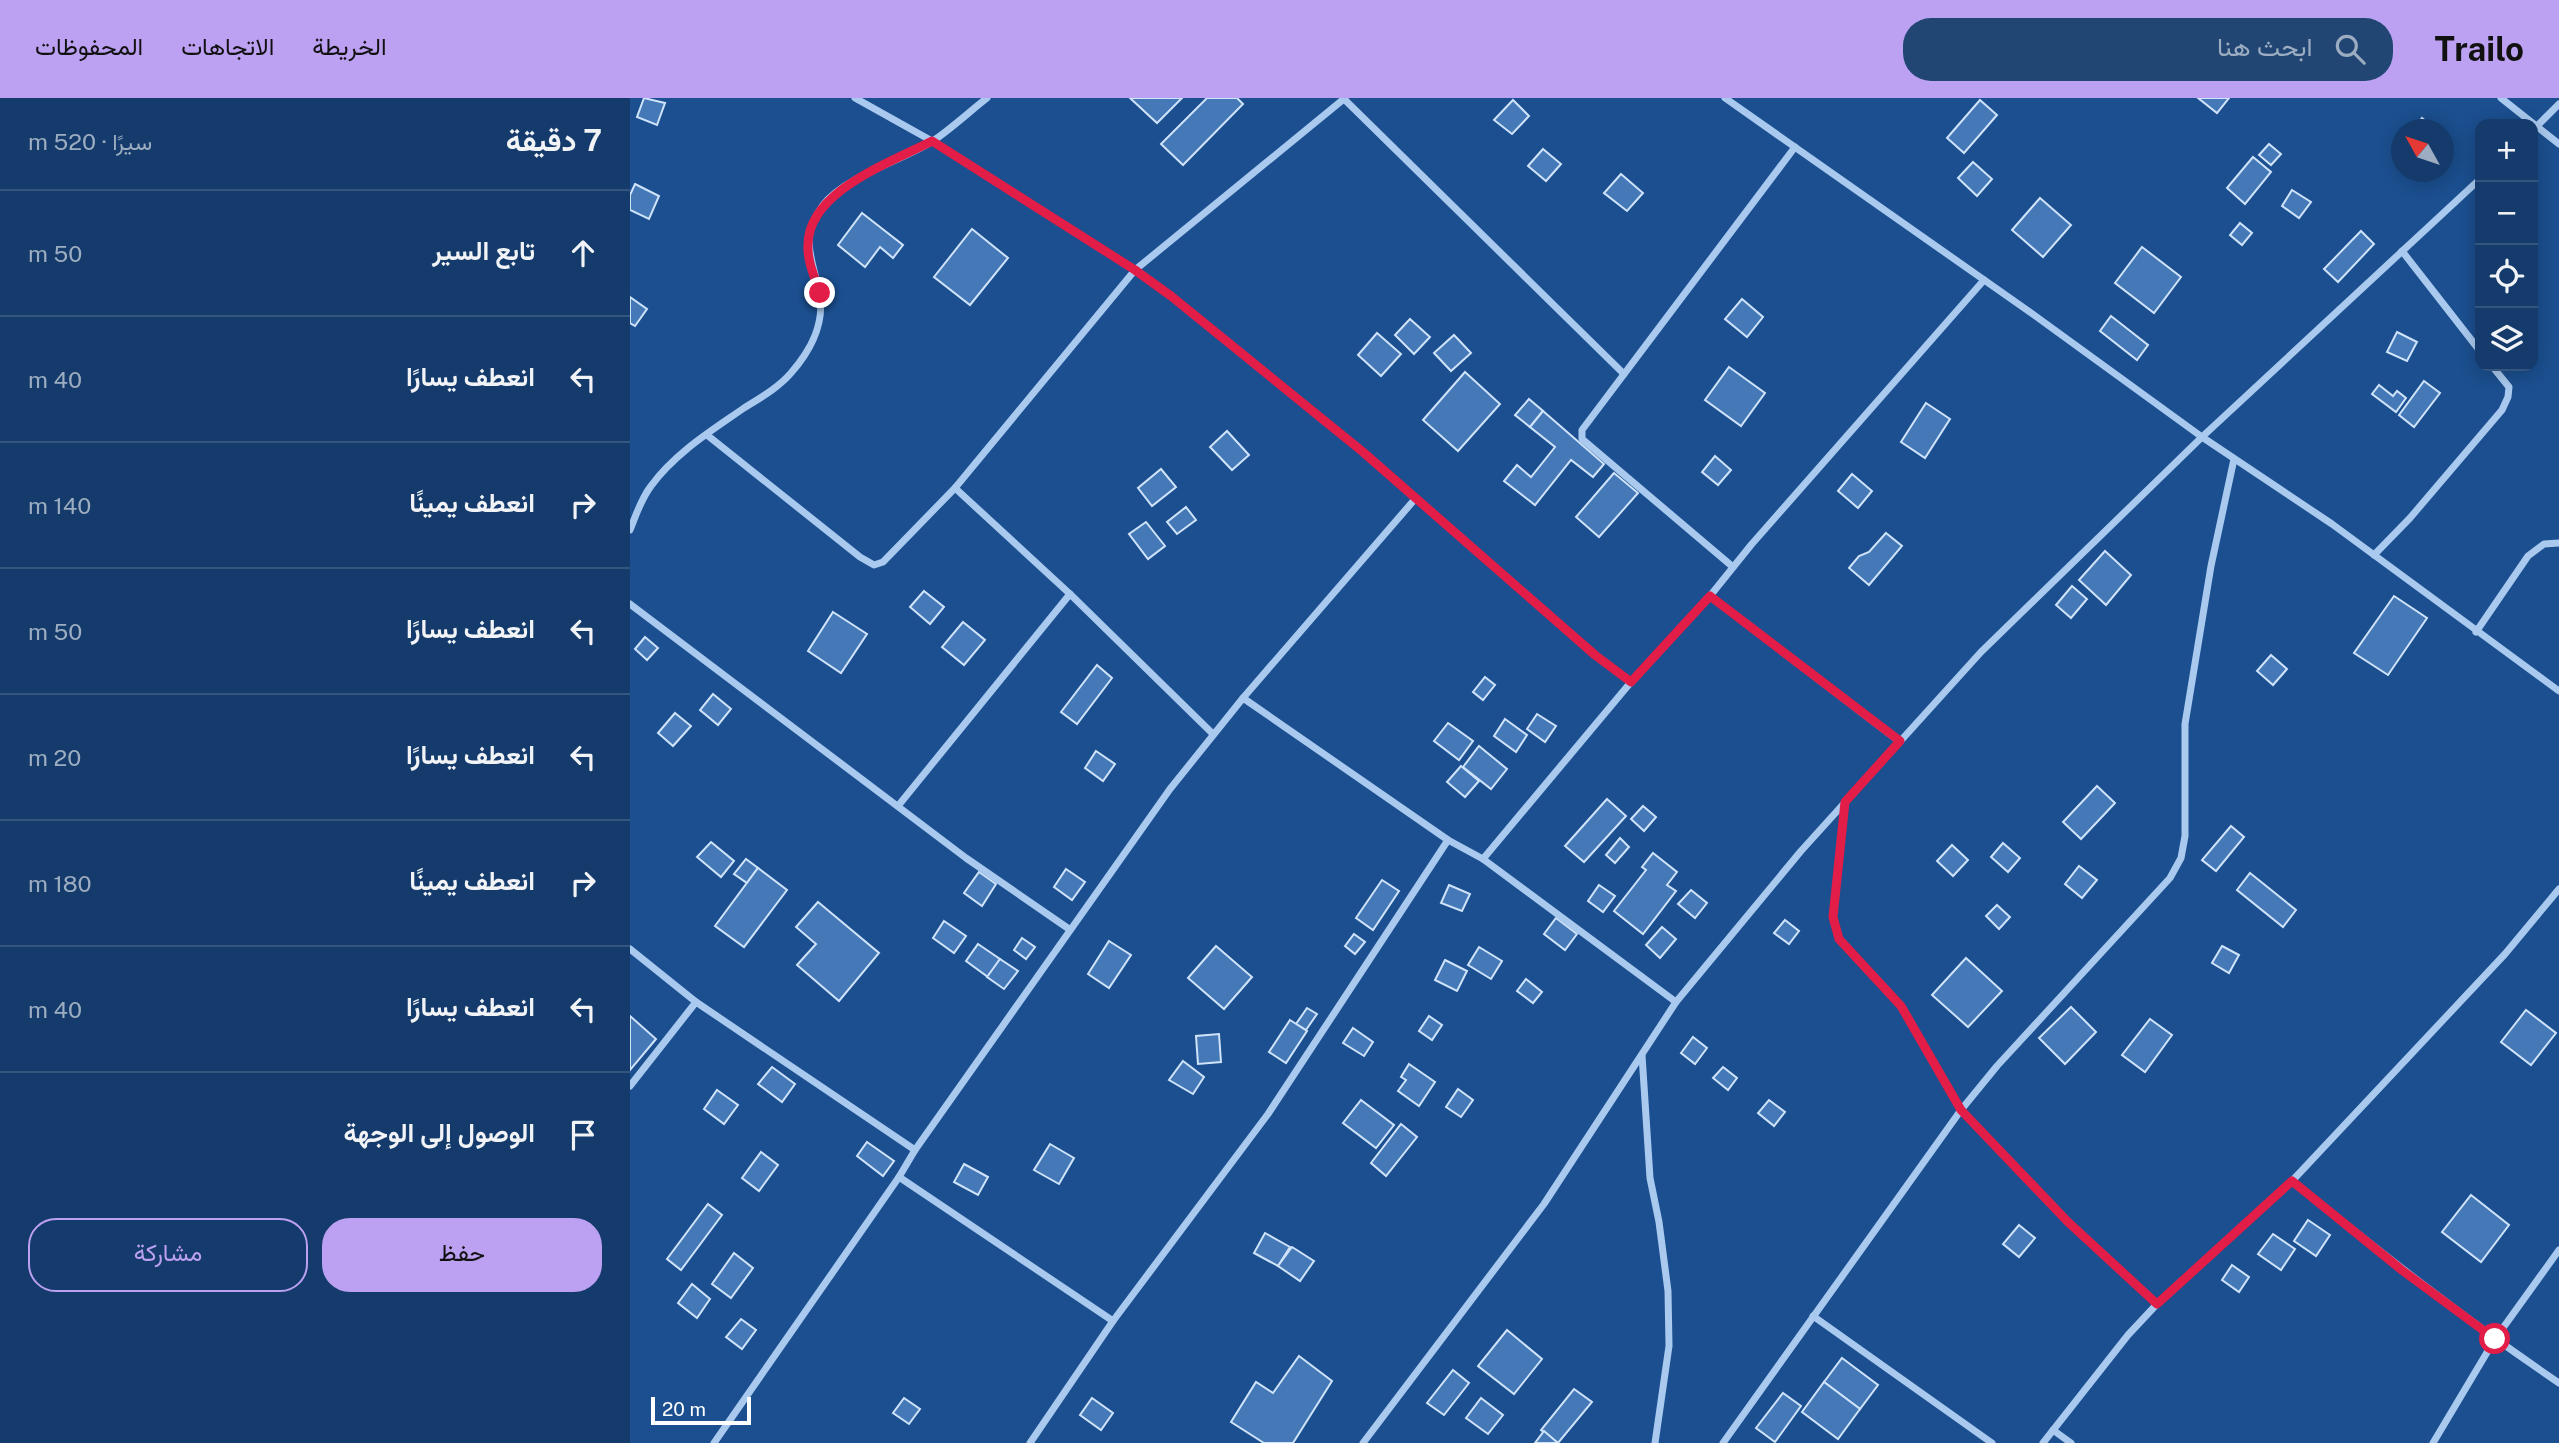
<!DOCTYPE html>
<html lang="ar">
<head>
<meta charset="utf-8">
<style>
	:root { --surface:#143b6b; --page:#214673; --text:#f1f3f6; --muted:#9dadc1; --line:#33557e; --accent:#bca0f2 }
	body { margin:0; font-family:"Public Sans",Vazirmatn,sans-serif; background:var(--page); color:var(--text); direction:rtl }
	.controls { position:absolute; right:21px; top:21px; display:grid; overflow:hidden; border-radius:14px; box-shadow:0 4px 18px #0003 }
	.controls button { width:63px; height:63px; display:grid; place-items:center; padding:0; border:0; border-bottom:2px solid var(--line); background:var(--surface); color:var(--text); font:35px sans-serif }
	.compass { position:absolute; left:1761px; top:21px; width:63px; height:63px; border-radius:50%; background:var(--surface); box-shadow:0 4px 18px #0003; rotate:310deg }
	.scale { position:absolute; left:21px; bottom:18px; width:100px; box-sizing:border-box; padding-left:7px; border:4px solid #fff; border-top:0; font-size:19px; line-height:24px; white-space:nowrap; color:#fff; -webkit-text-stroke:5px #1b4f8f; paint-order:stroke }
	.stop { position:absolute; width:21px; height:21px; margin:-16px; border:5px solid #e11d48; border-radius:50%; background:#fff }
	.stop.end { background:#e11d48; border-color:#fff; box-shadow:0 2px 7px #0008 }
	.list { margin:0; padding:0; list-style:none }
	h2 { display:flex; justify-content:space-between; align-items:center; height:91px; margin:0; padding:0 28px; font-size:30px }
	h2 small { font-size:23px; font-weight:400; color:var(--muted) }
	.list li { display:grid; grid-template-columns:46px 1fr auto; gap:21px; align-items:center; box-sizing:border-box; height:126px; padding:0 28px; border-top:2px solid var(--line) }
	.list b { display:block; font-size:26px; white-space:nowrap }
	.list em { font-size:23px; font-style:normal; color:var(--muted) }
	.actions { display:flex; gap:14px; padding:21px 28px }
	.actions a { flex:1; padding:16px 0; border:2px solid var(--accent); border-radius:28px; text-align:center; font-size:24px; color:var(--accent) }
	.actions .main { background:var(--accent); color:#111 }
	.icon { flex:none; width:38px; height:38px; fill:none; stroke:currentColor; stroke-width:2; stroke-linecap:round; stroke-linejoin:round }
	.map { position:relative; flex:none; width:1929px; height:1345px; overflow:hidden; direction:ltr }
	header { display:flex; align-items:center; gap:42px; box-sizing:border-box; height:98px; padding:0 35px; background:var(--accent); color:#111 }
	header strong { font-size:33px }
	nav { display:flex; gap:38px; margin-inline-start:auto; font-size:24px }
	.search { width:490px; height:63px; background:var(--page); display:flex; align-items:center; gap:18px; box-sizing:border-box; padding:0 24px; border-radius:28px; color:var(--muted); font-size:26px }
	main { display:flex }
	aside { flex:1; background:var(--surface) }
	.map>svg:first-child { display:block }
</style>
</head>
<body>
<header>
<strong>Trailo</strong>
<div class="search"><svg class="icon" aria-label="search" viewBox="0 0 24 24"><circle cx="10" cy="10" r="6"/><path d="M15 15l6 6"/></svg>ابحث هنا</div>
<nav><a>الخريطة</a><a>الاتجاهات</a><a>المحفوظات</a></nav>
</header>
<main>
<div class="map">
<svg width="1929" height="1345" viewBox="0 0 1929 1345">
	<rect width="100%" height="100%" fill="#1b4f8f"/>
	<g fill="#4478b7" stroke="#cfe3fa" stroke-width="2">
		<polygon points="14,0 35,5 27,27 7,19"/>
		<polygon points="500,0 552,0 527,25"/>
		<polygon points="577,0 607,0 613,6 553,67 531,46"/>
		<polygon points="1568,0 1599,0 1587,15"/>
		<polygon points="883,2 899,18 882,36 864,22"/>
		<polygon points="1350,2 1367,17 1334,55 1317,40"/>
		<polygon points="1792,20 1805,31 1804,32 1784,31"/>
		<polygon points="1639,46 1651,56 1641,67 1629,57"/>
		<polygon points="913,51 931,66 916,83 898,68"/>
		<polygon points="1623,59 1641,74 1615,106 1597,90"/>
		<polygon points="1343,64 1362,81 1347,98 1328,80"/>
		<polygon points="991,76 1013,95 997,113 974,95"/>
		<polygon points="5,86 29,98 19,121 0,112 0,97"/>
		<polygon points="1662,92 1681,104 1669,120 1652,108"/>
		<polygon points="1410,100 1441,127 1413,159 1382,132"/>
		<polygon points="232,115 273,147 263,160 250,149 235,169 208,147"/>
		<polygon points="1610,125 1622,135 1612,147 1600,137"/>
		<polygon points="342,131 378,160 340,207 304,179"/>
		<polygon points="1731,133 1744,146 1708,184 1694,171"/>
		<polygon points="1512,149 1551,179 1524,215 1485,185"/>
		<polygon points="0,199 17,211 5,228 0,225"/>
		<polygon points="1112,201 1133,219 1117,239 1095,221"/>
		<polygon points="1481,218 1518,247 1507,262 1470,233"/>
		<polygon points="780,221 800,239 784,256 765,237"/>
		<polygon points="1767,234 1787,244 1777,263 1757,254"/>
		<polygon points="747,235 771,256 751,278 728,257"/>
		<polygon points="824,237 841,255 821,273 804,255"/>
		<polygon points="1099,269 1135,295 1111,328 1075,302"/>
		<polygon points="835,274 870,306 828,353 793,322"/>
		<polygon points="1794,283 1810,295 1784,329 1769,317"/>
		<polygon points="1749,287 1763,298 1767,293 1776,300 1766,314 1742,296"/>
		<polygon points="899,301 913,313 900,329 885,317"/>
		<polygon points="1296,305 1320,321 1295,360 1271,344"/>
		<polygon points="913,313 974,366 963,379 941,362 905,407 874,383 887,367 901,379 925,349 900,329"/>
		<polygon points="597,333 619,357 602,372 580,349"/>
		<polygon points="1085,358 1101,372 1088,387 1072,374"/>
		<polygon points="531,371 546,389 522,408 508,390"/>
		<polygon points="984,375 1008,395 969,439 946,419"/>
		<polygon points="1222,376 1242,393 1228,410 1208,393"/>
		<polygon points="556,409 566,422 547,436 537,424"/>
		<polygon points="516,424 535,448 518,461 499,436"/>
		<polygon points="1256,435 1272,448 1239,487 1219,470 1229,458 1239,454"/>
		<polygon points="1475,453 1501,477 1476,507 1449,482"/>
		<polygon points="1442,488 1457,501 1441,520 1426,507"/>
		<polygon points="294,493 314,509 300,526 280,509"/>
		<polygon points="1764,498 1797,520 1758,577 1724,555"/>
		<polygon points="203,514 237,536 211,575 178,553"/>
		<polygon points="333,524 355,542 334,567 312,549"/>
		<polygon points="15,539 28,550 17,562 5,551"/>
		<polygon points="1641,557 1657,571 1643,587 1627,573"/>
		<polygon points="467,567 482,580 447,626 431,614"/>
		<polygon points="855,579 865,587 853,602 843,594"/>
		<polygon points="83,596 101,611 88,627 70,612"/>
		<polygon points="45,615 61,628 43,648 28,635"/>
		<polygon points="907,616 926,628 915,644 897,631"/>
		<polygon points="875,621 897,637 886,654 864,638"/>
		<polygon points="818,625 843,643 829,662 804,643"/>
		<polygon points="849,648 877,671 861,691 833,669"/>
		<polygon points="466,653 485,666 473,683 455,670"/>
		<polygon points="831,668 849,683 835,699 817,684"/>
		<polygon points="1467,688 1485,705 1451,741 1433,724"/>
		<polygon points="977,701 996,718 954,764 935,748"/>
		<polygon points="1013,708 1026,719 1014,733 1001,721"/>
		<polygon points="1601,728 1614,739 1586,773 1572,762"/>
		<polygon points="990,740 999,749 985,765 976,757"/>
		<polygon points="81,744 104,763 91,779 67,759"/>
		<polygon points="1373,745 1390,760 1378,774 1361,759"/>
		<polygon points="1322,747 1338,762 1323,778 1307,763"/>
		<polygon points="1023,755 1047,774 1037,787 1046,793 1013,836 984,813 1016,772 1012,769"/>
		<polygon points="116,761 128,770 117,785 104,776"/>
		<polygon points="1449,768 1467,782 1452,800 1435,786"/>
		<polygon points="128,770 157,792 114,849 85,828"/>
		<polygon points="436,771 455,784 442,802 424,789"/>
		<polygon points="349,774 366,786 352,808 334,795"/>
		<polygon points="1620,775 1666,812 1653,829 1607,792"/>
		<polygon points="752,782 769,793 743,832 726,820"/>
		<polygon points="819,787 840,796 832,813 811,805"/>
		<polygon points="969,787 985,798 973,814 958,803"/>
		<polygon points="1061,792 1077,805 1065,820 1048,806"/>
		<polygon points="188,804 249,855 209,903 167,867 186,846 166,829"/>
		<polygon points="1367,807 1380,819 1369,831 1356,818"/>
		<polygon points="926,820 947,836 935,852 914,836"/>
		<polygon points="1155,822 1169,833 1159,846 1144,835"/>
		<polygon points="314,823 336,838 324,855 303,840"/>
		<polygon points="1032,829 1046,841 1030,860 1016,847"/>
		<polygon points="724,836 735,844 725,856 715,848"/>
		<polygon points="392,840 405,849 396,861 384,852"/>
		<polygon points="479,843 501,857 479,890 458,876"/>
		<polygon points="348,846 370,861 358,879 336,863"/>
		<polygon points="586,848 622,879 594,911 558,880"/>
		<polygon points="1592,848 1609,857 1599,875 1582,865"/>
		<polygon points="849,849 872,863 861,881 838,867"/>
		<polygon points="1336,860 1372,893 1338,929 1302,897"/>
		<polygon points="370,861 388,873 374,891 357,879"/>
		<polygon points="815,862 837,873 827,893 805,882"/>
		<polygon points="896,881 912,894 903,905 887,893"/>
		<polygon points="1441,909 1466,934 1435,966 1409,940"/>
		<polygon points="677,910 687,916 676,932 666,926"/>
		<polygon points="1896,912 1926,935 1901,967 1871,944"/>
		<polygon points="0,918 26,941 0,972"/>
		<polygon points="799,918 812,927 802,942 789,933"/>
		<polygon points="1520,921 1542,937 1515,974 1492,957"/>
		<polygon points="660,922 677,933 656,965 639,954"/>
		<polygon points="723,930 743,944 734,958 713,945"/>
		<polygon points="589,936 591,964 568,966 566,938"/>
		<polygon points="1063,939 1077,950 1065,966 1051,955"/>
		<polygon points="553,963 574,979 563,996 539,982"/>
		<polygon points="779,966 805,984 789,1008 768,993 776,982 771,979"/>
		<polygon points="142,969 165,986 152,1004 128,986"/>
		<polygon points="1093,969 1107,980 1098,992 1083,980"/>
		<polygon points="828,991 843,1002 831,1019 816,1009"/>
		<polygon points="87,992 108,1007 94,1026 74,1011"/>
		<polygon points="731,1002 764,1027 746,1050 713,1025"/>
		<polygon points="1139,1002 1155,1014 1144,1028 1128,1015"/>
		<polygon points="771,1026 787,1039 756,1078 741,1065"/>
		<polygon points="237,1044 264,1063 253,1078 227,1058"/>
		<polygon points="420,1046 444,1060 429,1086 404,1072"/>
		<polygon points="131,1054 148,1067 129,1093 112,1080"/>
		<polygon points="334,1066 358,1079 348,1097 324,1084"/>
		<polygon points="1841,1097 1879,1127 1851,1164 1812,1134"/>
		<polygon points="78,1106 92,1117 51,1172 37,1161"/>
		<polygon points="1678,1122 1700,1137 1686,1158 1664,1143"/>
		<polygon points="1389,1127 1405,1140 1389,1159 1373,1146"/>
		<polygon points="635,1135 660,1149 648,1168 624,1155"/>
		<polygon points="1643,1136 1665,1151 1651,1172 1628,1156"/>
		<polygon points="662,1149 684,1163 670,1183 648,1168"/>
		<polygon points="104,1155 123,1170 101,1200 82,1186"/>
		<polygon points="1602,1167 1619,1179 1609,1194 1592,1182"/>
		<polygon points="62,1186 80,1201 67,1220 48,1205"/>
		<polygon points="111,1221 126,1232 112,1251 96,1239"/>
		<polygon points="877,1232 912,1261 884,1296 848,1268"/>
		<polygon points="669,1258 702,1283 663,1345 634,1345 601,1324 626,1284 643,1295"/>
		<polygon points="1212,1260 1248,1287 1230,1311 1194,1284"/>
		<polygon points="823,1272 839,1285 814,1317 797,1305"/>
		<polygon points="1194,1284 1230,1311 1208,1341 1172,1314"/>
		<polygon points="944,1291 962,1304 928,1345 911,1332"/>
		<polygon points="1153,1295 1171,1308 1145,1344 1126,1330"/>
		<polygon points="274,1300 290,1311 279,1326 263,1315"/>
		<polygon points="462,1300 483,1315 471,1332 450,1317"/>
		<polygon points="851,1300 873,1317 858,1336 836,1320"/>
		<polygon points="914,1333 928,1345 905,1345"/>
	</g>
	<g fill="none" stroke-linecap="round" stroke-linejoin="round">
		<g stroke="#a9c9ee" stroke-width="7">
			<polyline points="225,0 302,43 505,172 541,198 733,354 965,557 1001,584"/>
			<polyline points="1095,0 1404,217 1572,339 1702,426 1929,593"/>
			<polyline points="1871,0 1929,46"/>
			<polyline points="714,1 994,276"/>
			<polyline points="1903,32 1929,6"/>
			<polyline points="1772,153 1850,253"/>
			<polyline points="77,337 230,459 244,467 253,464 325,390 505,172 715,0"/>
			<polyline points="325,390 440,496 583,636"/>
			<path d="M 0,432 C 6,417 11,401 21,388 C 45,355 81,333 114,310 C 130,300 148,290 161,275 C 181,252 196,225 189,193 C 182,159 169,140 193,107 C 214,79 273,62 303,43 C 322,30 339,14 357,0"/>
			<polyline points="1744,457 1780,420 1872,312 1878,299 1879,289 1862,268"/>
			<polyline points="1103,469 952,341 952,332 1165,49"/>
			<polyline points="1080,498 1270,644"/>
			<polyline points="0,506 336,760 439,831"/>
			<polyline points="1846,534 1898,458 1914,446 1929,445"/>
			<polyline points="613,600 818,742 853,761 1046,904"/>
			<polyline points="1215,704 1203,819 1209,841 1271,908 1331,1012 1438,1124 1527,1206"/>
			<polyline points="268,708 440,496"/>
			<polyline points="853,761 1001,584 1080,498 1121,447 1354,182"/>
			<path d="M 1929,791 L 1875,856 L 1662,1083 C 1749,1153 1836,1222 1929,1285"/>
			<polyline points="0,851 66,904 285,1052"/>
			<polyline points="1012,957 1020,1080 1029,1124 1038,1193 1039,1248 1025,1345"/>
			<polyline points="0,988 66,904"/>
			<polyline points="269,1079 483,1223"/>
			<polyline points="1183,1218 1362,1345"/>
			<polyline points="1423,1332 1441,1345"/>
			<polyline points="84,1345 269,1079 285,1052 540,691 613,600 785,401"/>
			<polyline points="400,1345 483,1223 638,1016 818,742"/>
			<polyline points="733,1345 914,1106 1046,904 1171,753 1351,554 1572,339 1850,81"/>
			<polyline points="1093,1345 1331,1012 1367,968 1540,780 1551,760 1555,738 1555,626 1581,468 1604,361"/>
			<polyline points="1413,1345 1498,1237 1527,1206 1662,1083"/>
			<polyline points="1803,1345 1865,1241 1929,1152"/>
		</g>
	</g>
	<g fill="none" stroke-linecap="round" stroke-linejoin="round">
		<path stroke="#e11d48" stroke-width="9" d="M 190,195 C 185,180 177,163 178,147 C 178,93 262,64 302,43 L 505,172 L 541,198 L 733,354 L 965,557 L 1001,584 L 1080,498 L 1270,643 L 1215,704 L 1203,819 L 1209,841 L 1271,908 L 1331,1012 L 1438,1124 L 1527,1206 L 1662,1083 L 1773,1173 L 1865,1241"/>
	</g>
</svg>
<div class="controls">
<button>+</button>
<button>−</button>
<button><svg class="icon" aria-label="locate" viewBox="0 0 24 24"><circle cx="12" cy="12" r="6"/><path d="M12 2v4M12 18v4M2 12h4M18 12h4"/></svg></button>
<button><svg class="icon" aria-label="layers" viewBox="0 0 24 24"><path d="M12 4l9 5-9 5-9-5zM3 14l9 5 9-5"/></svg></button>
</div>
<svg class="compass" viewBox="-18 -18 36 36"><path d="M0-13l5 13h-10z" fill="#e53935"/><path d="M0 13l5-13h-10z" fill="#9dadc1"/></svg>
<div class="scale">20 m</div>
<div class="stop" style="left:1865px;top:1241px"></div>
<div class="stop end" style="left:190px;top:195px"></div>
</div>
<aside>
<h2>7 دقيقة<small>سيرًا · 520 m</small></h2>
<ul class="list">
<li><svg class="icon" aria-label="ahead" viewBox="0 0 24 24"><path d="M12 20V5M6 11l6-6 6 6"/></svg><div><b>تابع السير</b></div><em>50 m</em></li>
<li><svg class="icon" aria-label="left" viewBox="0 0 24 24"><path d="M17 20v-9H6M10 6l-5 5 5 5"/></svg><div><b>انعطف يسارًا</b></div><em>40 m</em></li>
<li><svg class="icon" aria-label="right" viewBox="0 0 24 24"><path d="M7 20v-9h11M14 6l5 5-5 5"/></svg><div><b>انعطف يمينًا</b></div><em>140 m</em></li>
<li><svg class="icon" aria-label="left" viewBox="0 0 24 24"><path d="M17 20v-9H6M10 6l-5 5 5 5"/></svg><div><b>انعطف يسارًا</b></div><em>50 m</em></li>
<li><svg class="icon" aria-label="left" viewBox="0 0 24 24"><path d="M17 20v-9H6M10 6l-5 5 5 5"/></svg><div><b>انعطف يسارًا</b></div><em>20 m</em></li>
<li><svg class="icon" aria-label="right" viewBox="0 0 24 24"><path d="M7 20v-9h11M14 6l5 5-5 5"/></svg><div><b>انعطف يمينًا</b></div><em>180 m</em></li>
<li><svg class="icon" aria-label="left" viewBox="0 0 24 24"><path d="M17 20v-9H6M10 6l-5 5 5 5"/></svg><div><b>انعطف يسارًا</b></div><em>40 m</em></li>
<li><svg class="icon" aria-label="arrive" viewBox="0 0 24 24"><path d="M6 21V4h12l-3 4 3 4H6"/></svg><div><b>الوصول إلى الوجهة</b></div></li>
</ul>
<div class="actions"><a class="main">حفظ</a><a>مشاركة</a></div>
</aside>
</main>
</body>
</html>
